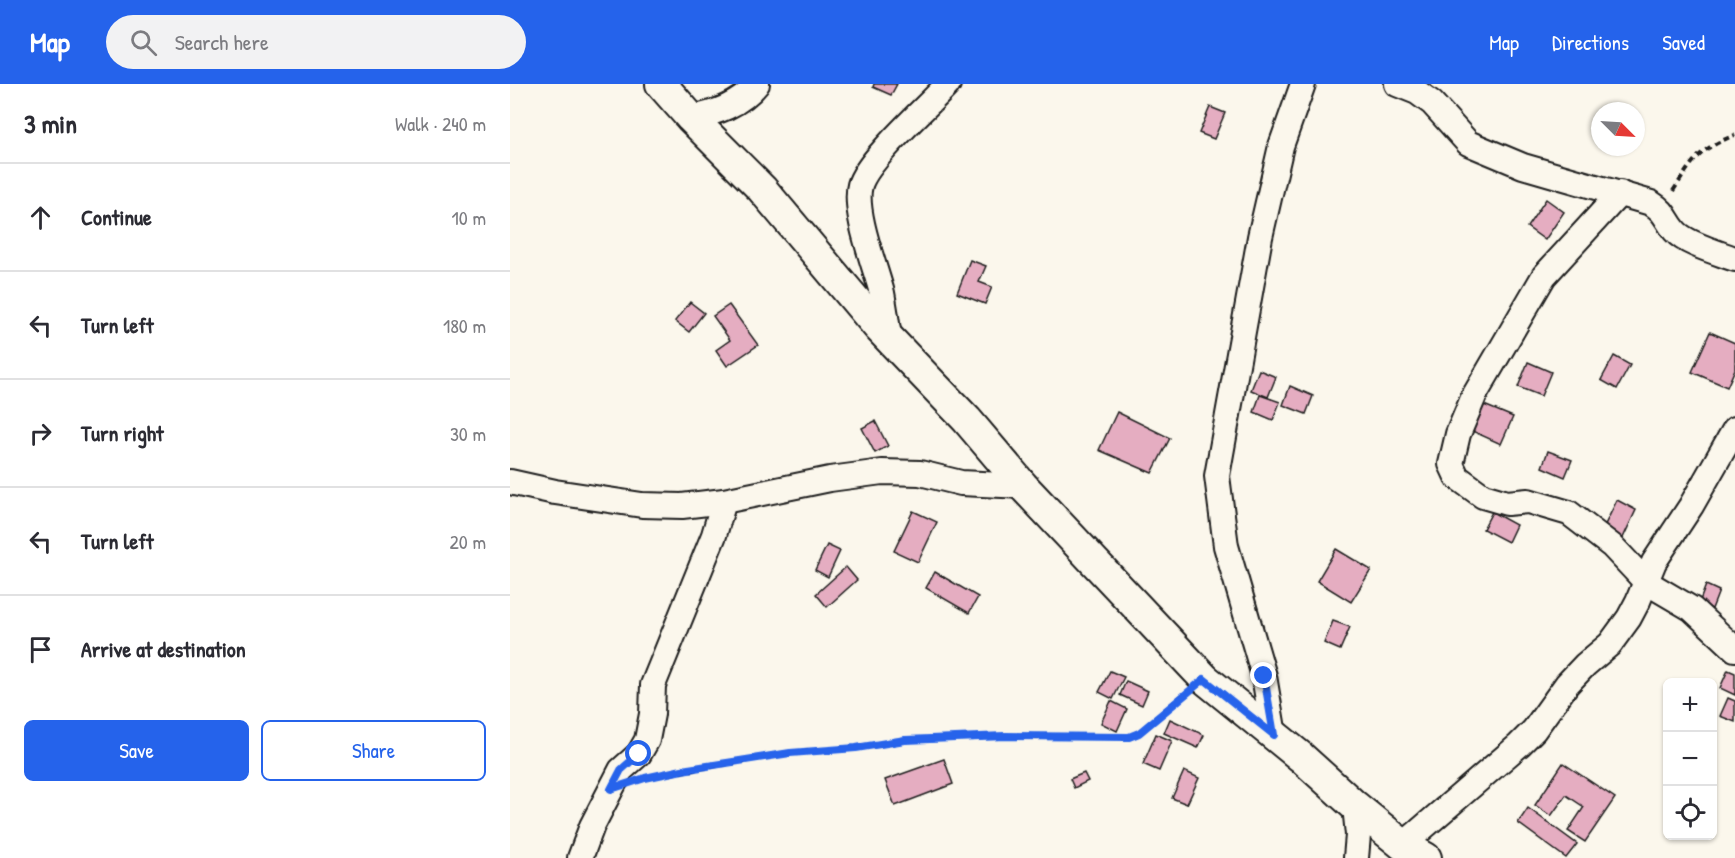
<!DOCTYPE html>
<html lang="en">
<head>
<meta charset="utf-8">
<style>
	:root { --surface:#fff; --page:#f2f2f3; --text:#2b2b33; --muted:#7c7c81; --line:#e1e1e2; --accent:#2563eb }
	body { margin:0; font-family:"Patrick Hand",sans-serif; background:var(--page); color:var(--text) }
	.controls { position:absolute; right:18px; bottom:18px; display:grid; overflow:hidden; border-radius:9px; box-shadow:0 2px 4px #0004 }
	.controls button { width:54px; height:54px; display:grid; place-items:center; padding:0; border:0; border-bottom:2px solid var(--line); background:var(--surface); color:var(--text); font:30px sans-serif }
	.compass { position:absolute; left:1081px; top:18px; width:54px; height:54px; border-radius:50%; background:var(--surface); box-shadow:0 2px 4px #0004; rotate:114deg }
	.stop { position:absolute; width:18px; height:18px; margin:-14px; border:4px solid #2563eb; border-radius:50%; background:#fff }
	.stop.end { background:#2563eb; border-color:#fff; box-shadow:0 2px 6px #0008 }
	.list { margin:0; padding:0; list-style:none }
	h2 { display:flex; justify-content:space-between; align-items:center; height:78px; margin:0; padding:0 24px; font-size:26px }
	h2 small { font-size:20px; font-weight:400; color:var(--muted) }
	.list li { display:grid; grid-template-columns:39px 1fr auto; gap:18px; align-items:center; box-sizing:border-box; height:108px; padding:0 24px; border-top:2px solid var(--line) }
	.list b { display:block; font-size:22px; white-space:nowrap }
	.list em { font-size:20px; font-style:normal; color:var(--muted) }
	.actions { display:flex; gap:12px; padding:18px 24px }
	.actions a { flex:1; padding:14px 0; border:2px solid var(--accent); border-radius:9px; text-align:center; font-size:21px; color:var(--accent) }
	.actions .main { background:var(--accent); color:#fff }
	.icon { flex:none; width:33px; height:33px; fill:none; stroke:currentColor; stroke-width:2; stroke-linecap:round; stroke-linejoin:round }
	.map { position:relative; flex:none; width:1225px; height:774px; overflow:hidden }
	header { display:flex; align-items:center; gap:36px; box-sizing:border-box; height:84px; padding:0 30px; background:var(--accent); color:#fff }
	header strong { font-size:28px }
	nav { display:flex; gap:33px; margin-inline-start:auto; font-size:21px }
	.search { width:420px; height:54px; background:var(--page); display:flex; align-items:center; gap:15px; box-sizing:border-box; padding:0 21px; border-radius:33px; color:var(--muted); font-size:22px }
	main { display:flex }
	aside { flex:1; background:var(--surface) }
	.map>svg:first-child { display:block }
</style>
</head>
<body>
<header>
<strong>Map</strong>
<div class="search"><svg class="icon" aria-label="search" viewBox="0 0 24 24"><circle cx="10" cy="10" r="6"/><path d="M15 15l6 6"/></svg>Search here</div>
<nav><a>Map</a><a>Directions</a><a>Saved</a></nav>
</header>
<main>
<aside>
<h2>3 min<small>Walk · 240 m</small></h2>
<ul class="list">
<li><svg class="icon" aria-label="ahead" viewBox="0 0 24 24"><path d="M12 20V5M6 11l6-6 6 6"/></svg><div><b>Continue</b></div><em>10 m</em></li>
<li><svg class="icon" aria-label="left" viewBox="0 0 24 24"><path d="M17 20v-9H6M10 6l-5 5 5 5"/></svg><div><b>Turn left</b></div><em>180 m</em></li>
<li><svg class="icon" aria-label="right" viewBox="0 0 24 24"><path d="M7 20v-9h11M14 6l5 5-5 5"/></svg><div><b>Turn right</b></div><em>30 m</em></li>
<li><svg class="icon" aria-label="left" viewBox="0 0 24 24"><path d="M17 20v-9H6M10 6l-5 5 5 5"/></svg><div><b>Turn left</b></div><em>20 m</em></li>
<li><svg class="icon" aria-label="arrive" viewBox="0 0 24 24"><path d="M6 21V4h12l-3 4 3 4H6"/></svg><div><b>Arrive at destination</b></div></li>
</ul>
<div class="actions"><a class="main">Save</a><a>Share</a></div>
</aside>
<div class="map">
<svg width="1225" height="774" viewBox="0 0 1225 774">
	<rect width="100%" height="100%" fill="#fbf7ec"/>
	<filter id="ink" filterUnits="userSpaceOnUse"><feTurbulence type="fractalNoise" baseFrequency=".0167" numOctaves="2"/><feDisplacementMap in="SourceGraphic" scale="12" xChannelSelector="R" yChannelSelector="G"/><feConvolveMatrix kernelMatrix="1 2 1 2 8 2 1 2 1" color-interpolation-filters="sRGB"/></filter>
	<g filter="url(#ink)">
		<g fill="#e5adc1" stroke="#1c1c1c" stroke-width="1.5">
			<polygon points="364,0 387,0 381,11 363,3"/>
			<polygon points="700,23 715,29 704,55 689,49"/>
			<polygon points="1036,115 1054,128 1035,156 1017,143"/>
			<polygon points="460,176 476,182 469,198 482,203 475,220 447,209"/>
			<polygon points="180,218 194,229 179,248 165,237"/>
			<polygon points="219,221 248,261 217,282 206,266 220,256 203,232"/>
			<polygon points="1200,248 1225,259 1225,285 1217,303 1182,288"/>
			<polygon points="1104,272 1120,281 1107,305 1091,296"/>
			<polygon points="1018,278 1041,288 1031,312 1008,303"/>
			<polygon points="749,286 766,293 758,313 741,306"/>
			<polygon points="780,302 803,312 796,330 773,321"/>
			<polygon points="750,311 770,318 763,336 744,328"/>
			<polygon points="974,321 1003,333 991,360 962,347"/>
			<polygon points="607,328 660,354 642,389 589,366"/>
			<polygon points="365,337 378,362 365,369 352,344"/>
			<polygon points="1038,367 1062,376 1055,393 1032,383"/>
			<polygon points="1107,416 1126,426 1112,456 1092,447"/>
			<polygon points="403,427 427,438 408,478 384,467"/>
			<polygon points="982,428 1006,441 998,458 973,445"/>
			<polygon points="317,461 330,467 318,493 305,486"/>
			<polygon points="826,465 861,486 841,518 807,497"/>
			<polygon points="336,483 347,496 317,523 306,510"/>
			<polygon points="425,488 468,513 459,529 416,504"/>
			<polygon points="1196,501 1209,507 1202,525 1189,519"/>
			<polygon points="823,537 840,543 830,566 814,559"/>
			<polygon points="1218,586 1225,589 1225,611 1210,604"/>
			<polygon points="600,587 614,593 603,615 589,608"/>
			<polygon points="616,597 638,607 632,621 610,611"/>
			<polygon points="1218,614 1225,617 1225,638 1210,632"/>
			<polygon points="601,617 617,625 607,647 591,639"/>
			<polygon points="660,635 694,651 688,664 654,649"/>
			<polygon points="646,650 662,657 649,687 633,680"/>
			<polygon points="434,675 443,700 385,722 375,696"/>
			<polygon points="1053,679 1105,714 1075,758 1058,747 1074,723 1056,711 1041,732 1025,721"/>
			<polygon points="674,687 689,694 677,720 662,714"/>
			<polygon points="574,689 578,697 564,704 560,695"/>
			<polygon points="1018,724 1067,760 1056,774 1008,739"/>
		</g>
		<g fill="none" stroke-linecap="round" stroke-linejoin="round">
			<g stroke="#1c1c1c" stroke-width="28">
				<g id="minor">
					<path d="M 887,0 L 907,8 L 922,19 L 958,59 L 1013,82 L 1141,119 C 1156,128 1155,135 1165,147 C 1176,160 1209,169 1225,175"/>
					<path d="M 181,34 C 206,29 230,21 247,0"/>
					<polyline points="1110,109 1034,192 964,312 948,350 941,380 947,393 973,412 997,419 1018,417 1059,429 1102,462 1136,498 1182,525 1225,565"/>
					<path d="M 379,254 C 377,239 375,224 372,209 C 365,182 343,127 350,101 C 357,76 418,22 438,0"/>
					<polyline points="0,398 45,408 132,421 172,422 214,417 320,395 372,388 410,389 451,399 513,402"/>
					<polyline points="764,651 754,592 716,462 707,392 750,153 771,62 793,0"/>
					<polyline points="845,722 848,751 846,774"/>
					<polyline points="893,761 1009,661 1024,646 1057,600 1075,581 1100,560 1119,534 1128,517 1144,478 1181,422 1225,345"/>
					<polyline points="70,774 82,742 111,686 129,670 137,656 142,630 143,601 204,451 214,417"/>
				</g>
			</g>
			<g stroke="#1c1c1c" stroke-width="34">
				<polyline id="major" points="151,0 181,34 252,105 369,244 457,336 513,402 695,595 791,673 845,722 893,761 916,774"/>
			</g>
			<g stroke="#1c1c1c" stroke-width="4" stroke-dasharray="6 4.5" stroke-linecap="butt">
				<path d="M 1163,107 C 1184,75 1188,66 1225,51"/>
				<polyline points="139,693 280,669 346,664 395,656 495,652 619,653 629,649 675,610"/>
			</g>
			<use href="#minor" stroke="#fbf7ec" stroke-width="24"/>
			<use href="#major" stroke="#fbf7ec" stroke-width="30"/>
		</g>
	</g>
	<g fill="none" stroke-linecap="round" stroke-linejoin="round" filter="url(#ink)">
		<polyline stroke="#2563eb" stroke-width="8" points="129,670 111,686 101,705 135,694 172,686 280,669 346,664 395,656 495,652 619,653 629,649 694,595 764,651 754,592"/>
	</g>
</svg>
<div class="controls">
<button>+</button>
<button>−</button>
<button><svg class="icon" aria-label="locate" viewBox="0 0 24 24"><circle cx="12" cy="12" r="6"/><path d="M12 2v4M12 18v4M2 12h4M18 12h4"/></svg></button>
</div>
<svg class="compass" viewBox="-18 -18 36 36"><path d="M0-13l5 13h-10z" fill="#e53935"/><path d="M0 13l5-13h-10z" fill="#7c7c81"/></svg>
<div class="stop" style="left:129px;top:670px"></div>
<div class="stop end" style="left:754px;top:592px"></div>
</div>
</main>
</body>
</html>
